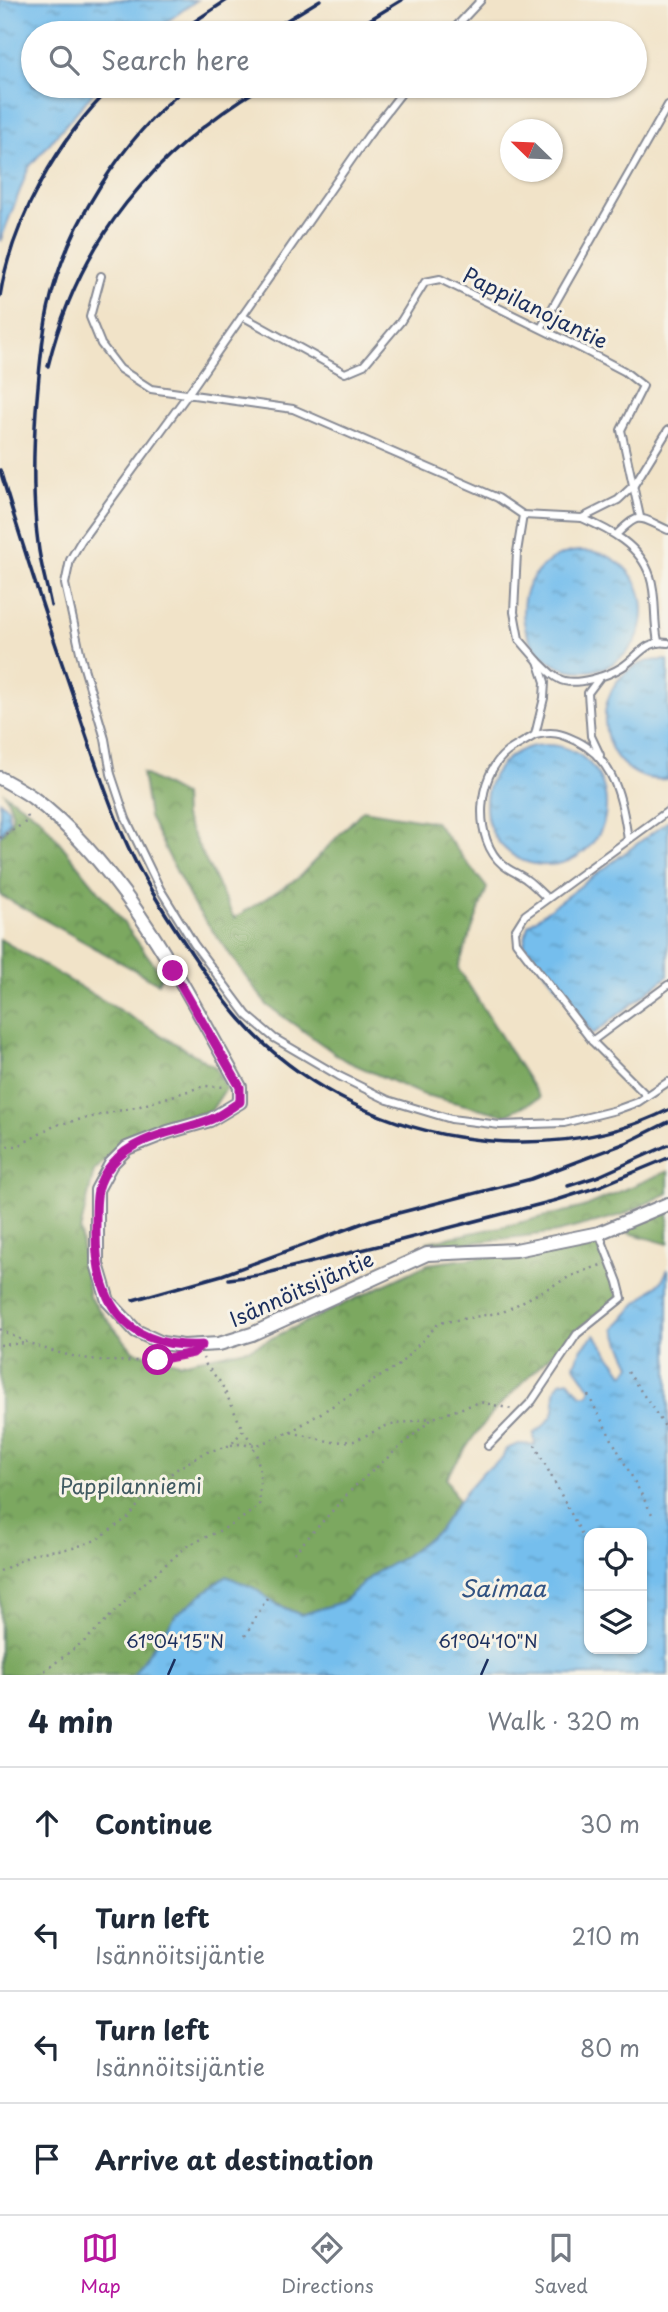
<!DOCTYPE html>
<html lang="en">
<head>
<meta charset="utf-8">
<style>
	:root { --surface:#fff; --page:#f2f2f3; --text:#1f2937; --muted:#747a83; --line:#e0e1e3; --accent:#b5179e }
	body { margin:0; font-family:"Playpen Sans",sans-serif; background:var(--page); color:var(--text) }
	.controls { position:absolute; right:21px; bottom:21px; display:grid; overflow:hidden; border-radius:14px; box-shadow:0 2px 5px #0004 }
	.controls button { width:63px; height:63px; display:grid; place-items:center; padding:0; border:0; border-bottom:2px solid var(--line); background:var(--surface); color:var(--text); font:35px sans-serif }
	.compass { position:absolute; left:500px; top:119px; width:63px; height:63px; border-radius:50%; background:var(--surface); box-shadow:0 2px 5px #0004; rotate:293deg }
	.stop { position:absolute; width:21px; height:21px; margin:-16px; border:5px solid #b5179e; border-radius:50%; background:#fff }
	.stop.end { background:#b5179e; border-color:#fff; box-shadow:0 2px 7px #0008 }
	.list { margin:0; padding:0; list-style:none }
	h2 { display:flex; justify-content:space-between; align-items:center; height:91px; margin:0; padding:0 28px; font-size:30px }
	h2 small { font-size:23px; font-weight:400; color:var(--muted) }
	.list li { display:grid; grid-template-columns:46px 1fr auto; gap:21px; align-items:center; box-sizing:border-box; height:112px; padding:0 28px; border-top:2px solid var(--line) }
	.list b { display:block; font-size:26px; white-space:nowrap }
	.list p { margin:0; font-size:23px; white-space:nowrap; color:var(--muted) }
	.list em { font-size:23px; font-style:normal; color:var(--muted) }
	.icon { flex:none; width:38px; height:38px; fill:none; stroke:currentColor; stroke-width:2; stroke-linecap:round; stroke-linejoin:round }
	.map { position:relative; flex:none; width:668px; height:1675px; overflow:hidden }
	.search { position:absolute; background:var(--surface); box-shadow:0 2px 5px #0004; left:21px; right:21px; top:21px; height:77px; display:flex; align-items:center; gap:18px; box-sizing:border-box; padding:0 24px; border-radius:38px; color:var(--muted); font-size:26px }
	.sheet { height:539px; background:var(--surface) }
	nav { display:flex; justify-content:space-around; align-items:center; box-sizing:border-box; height:98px; border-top:2px solid var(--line); background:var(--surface); font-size:19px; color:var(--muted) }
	nav a { display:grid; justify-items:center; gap:4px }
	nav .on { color:var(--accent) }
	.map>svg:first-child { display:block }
</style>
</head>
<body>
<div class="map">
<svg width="668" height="1675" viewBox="0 0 668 1675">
	<defs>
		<pattern id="forest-crowns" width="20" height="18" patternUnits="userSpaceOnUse" patternTransform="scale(1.75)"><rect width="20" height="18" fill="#7ca860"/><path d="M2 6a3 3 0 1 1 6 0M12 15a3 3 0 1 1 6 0" fill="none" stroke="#658952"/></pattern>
		<pattern id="water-ripples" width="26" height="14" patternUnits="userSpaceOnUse" patternTransform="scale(1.75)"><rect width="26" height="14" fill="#75beed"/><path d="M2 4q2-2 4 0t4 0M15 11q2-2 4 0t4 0" fill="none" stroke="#5f9bc3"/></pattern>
	</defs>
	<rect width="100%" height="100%" fill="#f7f3e8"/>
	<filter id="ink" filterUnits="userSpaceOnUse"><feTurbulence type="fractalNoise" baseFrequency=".0143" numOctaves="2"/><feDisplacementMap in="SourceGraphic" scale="14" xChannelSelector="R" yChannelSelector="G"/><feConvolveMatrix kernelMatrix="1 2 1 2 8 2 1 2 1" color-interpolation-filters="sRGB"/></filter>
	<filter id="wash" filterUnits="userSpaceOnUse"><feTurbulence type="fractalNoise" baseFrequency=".00686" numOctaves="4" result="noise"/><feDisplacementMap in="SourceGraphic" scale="28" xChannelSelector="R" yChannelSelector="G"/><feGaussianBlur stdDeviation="1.57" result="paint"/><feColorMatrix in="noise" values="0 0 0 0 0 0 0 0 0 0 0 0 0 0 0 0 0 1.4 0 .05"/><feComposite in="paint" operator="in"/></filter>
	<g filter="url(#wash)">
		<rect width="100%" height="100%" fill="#f1e3c8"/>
		<g fill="url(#forest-crowns)" stroke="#4c6c5f" stroke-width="2">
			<polygon points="142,773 183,795 184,817 234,918 297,879 363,810 435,822 487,888 458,968 540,1098 505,1115 421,1094 344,1060 267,1005 193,904 149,817"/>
			<path d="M 5,794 L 40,818 L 111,906 L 162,975 L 158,983 L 0,895 L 0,836 C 16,820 15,814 5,794 Z"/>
			<path d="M 0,939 L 215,1067 L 226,1088 L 211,1111 L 132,1133 L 94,1171 L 80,1231 L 89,1297 L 133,1351 L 180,1363 L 251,1348 L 428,1264 L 596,1242 L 618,1298 L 573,1333 L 495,1410 L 474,1436 L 446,1478 L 458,1501 L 439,1530 L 401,1559 L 374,1574 L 342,1602 L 301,1615 C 274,1604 252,1588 226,1576 L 177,1614 L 133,1675 L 0,1675 Z"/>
			<polygon points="668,1171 668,1193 622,1215 558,1232 429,1248 427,1242 510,1225 584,1207"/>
			<polygon points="668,1208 668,1244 622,1231"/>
		</g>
		<g fill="url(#water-ripples)" stroke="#4876a6" stroke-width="2" fill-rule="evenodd">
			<polygon points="0,0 197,0 151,33 33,33 33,86 99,86 29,167 0,242"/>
			<circle cx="583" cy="611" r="60"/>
			<path d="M 668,660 L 668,779 C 598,786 580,683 646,662 C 653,660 661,660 668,660 Z"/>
			<circle cx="546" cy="805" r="60"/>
			<polygon points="0,801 8,808 9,821 0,834"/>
			<polygon points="668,821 668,976 593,1034 524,944 528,925"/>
			<path d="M 668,1269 L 668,1675 L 133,1675 L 177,1614 L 226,1576 L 254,1588 L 277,1605 L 301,1615 L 342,1602 L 374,1574 L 401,1559 L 439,1530 L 466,1491 L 484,1471 L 502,1459 L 506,1449 L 519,1444 L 535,1445 L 534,1434 C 541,1428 551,1421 554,1411 C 556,1399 552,1391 560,1382 L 568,1380 L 581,1395 L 588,1395 L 591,1389 L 574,1365 C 579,1351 584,1344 595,1335 L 622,1372 L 625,1374 L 631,1365 L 614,1329 L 636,1304 L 662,1281 ZM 589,1533 L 642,1533 L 642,1649 L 589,1649 Z"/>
		</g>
	</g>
	<g filter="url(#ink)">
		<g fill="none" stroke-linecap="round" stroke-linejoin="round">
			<g stroke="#868993" stroke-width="10">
				<g id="lane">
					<polyline points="450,33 481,0"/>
					<polyline points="407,86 368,136 188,394 81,541 70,560 65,584 82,661 105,739 111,774 126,819 160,889 194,944 247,1015 274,1038 339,1076 388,1100 451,1119 500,1125 564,1123 616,1110 638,1102 668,1082"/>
					<path d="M 101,276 L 90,317 L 101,344 L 120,369 L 151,389 L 293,409 L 498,498 L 523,515 L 517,552 L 514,612 L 519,639 L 538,661 L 545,682 L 544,698 L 535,735 C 526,741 515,746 507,752 C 476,776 473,840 503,865 C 510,871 519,874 527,880 C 534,885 540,892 547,898"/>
					<polyline points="242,316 345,373 364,365 401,321 425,282 440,279 584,350 624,371 643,386 621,430 640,517"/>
					<polyline points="541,328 668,105"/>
					<polyline points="523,515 582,518 618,500 634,485 668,430"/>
					<path d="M 582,518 C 609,530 640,545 650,576 C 657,596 653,620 658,641"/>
					<path d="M 616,535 C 640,511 639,517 668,530"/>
					<path d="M 538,661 C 544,667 552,676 559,679 C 574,687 608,676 622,667 C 638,657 646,639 668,643"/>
					<path d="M 535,735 C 553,731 560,733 577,741 C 615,760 623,802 628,840"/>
					<polyline points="600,755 591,736 588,693 600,677"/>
					<polyline points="668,811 525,915 515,931 516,942 592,1041 668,985"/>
					<polyline points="592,1041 647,1096"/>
					<polyline points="488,1446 532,1401 577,1334 622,1298 618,1282 599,1233"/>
				</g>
			</g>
			<g stroke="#868993" stroke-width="16">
				<path id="street" d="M 0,778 C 11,784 22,790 32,797 C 126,868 183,986 240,1087 L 240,1102 L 210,1120 L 168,1132 L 127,1148 L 111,1164 L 97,1190 L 97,1264 L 108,1301 L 136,1331 L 162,1343 L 183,1346 L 219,1344 L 252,1334 L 427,1254 L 516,1250 L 599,1233 L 668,1204"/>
			</g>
			<g stroke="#868993" stroke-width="2.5" stroke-dasharray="2 5" stroke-linecap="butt">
				<polyline points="0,838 26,822 29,811"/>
				<polyline points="0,1146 18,1146 56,1125 140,1106 204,1086 226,1087"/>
				<path d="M 0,1329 C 51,1358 114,1368 171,1357"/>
				<polyline points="0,1345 28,1343"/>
				<polyline points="628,1372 668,1431"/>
				<polyline points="588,1395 653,1516"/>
				<polyline points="290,1432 399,1365 439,1323 503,1312 571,1276 601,1265"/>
				<polyline points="231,1445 240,1444 255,1446 290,1432 332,1442 354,1441 386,1426 430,1418"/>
				<polyline points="535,1445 589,1548"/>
				<polyline points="294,1553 354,1487 433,1418 480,1402 512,1409"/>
				<polyline points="0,1571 35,1553 73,1548 96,1540 129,1517 148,1492 177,1469 204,1453 231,1445 243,1430 221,1383 206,1365 203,1358"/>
				<polyline points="245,1636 267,1598"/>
				<path d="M 39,1675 L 87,1639 L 141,1586 L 187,1546 L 234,1524 L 259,1506 C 261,1475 262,1455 243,1430"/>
			</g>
			<use href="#lane" stroke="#fff" stroke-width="6"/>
			<use href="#street" stroke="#fff" stroke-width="12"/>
			<g stroke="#1b2f5e" stroke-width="3.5">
				<polyline points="177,33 227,0"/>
				<polyline points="266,33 320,0"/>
				<polyline points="348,33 402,0"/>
				<path d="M 0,296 C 12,222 58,138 113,86"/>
				<path d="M 48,366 C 79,239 153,153 263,86"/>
				<path d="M 0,470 C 21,541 44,611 68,681 C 85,731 101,783 122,833 C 139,873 162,909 186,945 C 203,970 220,996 240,1019 C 295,1082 376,1124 458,1137 C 528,1148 604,1142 668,1110"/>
				<path d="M 51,606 C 47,585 40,564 38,543 C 32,498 33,455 36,410 C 39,376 41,342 48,309 C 66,226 122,139 188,86"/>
				<polyline points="568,1186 599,1176 668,1145"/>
				<polyline points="229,1279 259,1275 382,1245 557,1200 598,1187 668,1158"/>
				<polyline points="133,1300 222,1275 371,1220 531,1179 626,1143 668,1122"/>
			</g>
		</g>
	</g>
	<g fill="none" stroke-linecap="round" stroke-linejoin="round" filter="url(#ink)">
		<path stroke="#b5179e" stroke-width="9" d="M 158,1360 L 193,1353 L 202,1345 C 121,1349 94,1298 96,1224 C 96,1200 95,1183 112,1164 C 136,1134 181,1132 212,1119 C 222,1115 231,1107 240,1102 L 240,1087 L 173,971"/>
	</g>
	<path fill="none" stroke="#1b2f5e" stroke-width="2.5" d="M 168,1675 L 175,1659M 481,1675 L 488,1659"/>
	<g text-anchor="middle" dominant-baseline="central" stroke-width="6" stroke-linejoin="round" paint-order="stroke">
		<g font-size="21" fill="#1b2f5e" stroke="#f7f3e8">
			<text transform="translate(536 307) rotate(26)">Pappilanojantie</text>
			<text transform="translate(301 1288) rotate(-24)">Isännöitsijäntie</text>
		</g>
		<g font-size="21" fill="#415b62" stroke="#f7f3e8">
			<text x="131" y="1485">Pappilanniemi</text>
		</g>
		<g font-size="23" font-style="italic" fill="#325382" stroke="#f7f3e8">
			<text x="503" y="1587">Saimaa</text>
		</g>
	</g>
	<g font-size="18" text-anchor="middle" fill="#1b2f5e" stroke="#f7f3e8" stroke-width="6" stroke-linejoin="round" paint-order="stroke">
		<text x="175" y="1648">61°04'15"N</text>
		<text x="488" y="1648">61°04'10"N</text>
	</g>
</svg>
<div class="controls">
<button><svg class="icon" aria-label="locate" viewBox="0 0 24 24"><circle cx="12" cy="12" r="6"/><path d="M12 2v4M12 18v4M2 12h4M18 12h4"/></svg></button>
<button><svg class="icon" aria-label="layers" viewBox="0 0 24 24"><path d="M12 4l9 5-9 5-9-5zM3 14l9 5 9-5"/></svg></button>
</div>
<svg class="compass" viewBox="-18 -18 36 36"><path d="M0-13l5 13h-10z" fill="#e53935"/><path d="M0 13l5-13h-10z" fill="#747a83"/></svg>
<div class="stop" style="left:158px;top:1360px"></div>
<div class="stop end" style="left:173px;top:971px"></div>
<div class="search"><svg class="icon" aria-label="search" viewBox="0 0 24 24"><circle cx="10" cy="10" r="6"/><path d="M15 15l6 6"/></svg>Search here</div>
</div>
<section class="sheet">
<h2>4 min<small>Walk · 320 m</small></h2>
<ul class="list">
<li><svg class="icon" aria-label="ahead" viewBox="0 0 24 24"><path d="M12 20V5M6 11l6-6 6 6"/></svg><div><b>Continue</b></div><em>30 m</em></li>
<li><svg class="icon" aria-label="left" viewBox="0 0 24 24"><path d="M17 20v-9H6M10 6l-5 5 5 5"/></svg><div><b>Turn left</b><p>Isännöitsijäntie</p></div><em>210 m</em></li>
<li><svg class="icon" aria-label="left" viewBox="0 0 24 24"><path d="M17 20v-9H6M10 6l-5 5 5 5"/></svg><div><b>Turn left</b><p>Isännöitsijäntie</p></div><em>80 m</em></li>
<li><svg class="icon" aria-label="arrive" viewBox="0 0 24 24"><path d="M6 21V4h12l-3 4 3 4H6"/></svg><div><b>Arrive at destination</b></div></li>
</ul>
</section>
<nav>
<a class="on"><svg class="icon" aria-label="map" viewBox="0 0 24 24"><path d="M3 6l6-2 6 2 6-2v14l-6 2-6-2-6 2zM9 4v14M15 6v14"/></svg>Map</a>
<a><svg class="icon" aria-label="directions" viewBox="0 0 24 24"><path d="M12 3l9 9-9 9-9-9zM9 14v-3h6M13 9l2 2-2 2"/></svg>Directions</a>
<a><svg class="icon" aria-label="saved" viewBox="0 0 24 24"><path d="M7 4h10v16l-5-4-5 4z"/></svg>Saved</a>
</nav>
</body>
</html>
